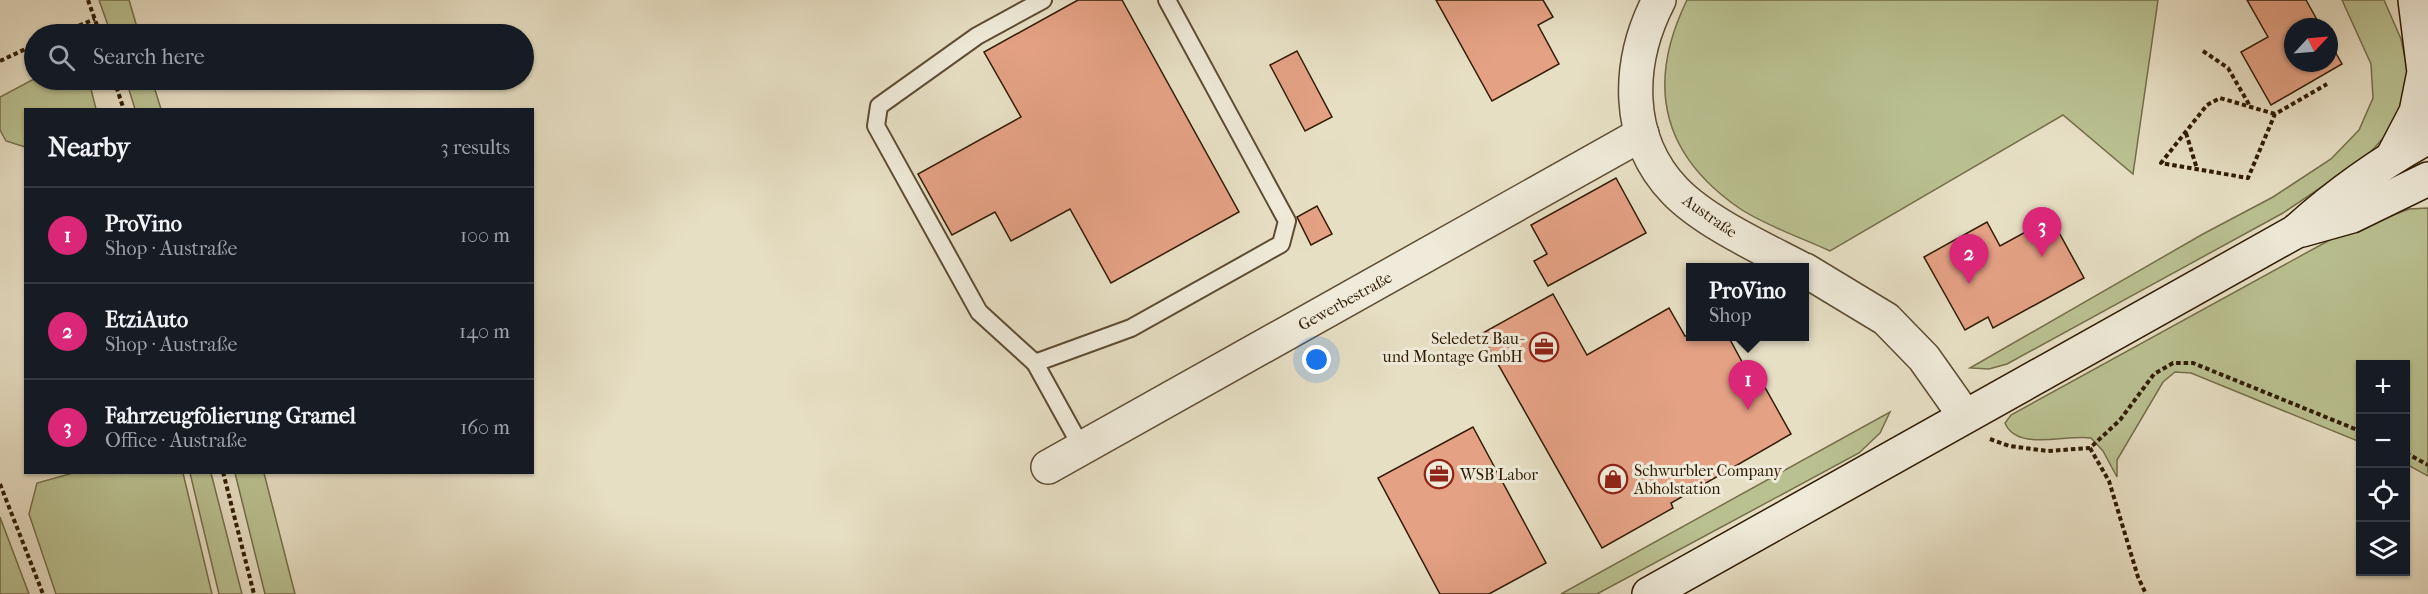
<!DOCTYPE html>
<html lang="en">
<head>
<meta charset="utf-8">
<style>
	:root { --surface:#171b24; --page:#242831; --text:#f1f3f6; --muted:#9ea1a6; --line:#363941; --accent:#db2777 }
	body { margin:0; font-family:"IM FELL French Canon",serif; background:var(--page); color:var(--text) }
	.controls { position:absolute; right:18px; bottom:18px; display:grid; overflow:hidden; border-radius:0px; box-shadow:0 2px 4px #0004 }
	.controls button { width:54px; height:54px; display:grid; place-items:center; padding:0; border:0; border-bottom:2px solid var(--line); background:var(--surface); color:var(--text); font:30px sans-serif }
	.compass { position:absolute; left:2284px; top:18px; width:54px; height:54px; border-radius:50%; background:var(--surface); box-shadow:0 2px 4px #0004; rotate:64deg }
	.you { position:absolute; left:1317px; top:360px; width:21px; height:21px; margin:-15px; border:4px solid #fff; border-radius:50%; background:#1a73e8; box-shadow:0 0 0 9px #1a73e833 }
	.badge { display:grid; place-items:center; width:39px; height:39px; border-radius:50%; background:var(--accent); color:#fff; font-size:20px; font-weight:700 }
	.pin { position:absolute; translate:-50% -50px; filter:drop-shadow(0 2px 3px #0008) }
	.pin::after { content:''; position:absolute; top:32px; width:21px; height:18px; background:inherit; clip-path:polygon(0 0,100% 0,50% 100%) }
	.popup { position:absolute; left:1686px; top:263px; width:123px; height:78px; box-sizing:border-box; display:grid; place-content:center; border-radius:0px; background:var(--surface); filter:drop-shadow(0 2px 4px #0005); font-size:20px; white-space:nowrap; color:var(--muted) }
	.popup b { font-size:22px; color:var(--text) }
	.popup::after { content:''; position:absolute; left:50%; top:100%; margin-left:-12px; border:12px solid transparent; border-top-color:var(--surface) }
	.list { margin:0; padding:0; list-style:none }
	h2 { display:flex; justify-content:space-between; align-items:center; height:78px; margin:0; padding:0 24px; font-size:26px }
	h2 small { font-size:20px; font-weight:400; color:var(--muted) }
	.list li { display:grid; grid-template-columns:39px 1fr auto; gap:18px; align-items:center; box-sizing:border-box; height:96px; padding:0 24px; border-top:2px solid var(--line) }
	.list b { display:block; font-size:22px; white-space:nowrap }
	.list p { margin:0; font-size:20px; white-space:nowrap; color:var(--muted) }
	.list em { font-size:20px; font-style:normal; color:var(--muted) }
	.icon { flex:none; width:33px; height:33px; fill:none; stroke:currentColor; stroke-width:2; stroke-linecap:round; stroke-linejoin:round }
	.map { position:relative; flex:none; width:2428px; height:594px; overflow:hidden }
	.search { position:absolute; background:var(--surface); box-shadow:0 2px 4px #0004; left:24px; top:24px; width:510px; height:66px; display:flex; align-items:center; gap:15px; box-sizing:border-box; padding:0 21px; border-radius:33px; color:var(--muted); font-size:22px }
	.panel { position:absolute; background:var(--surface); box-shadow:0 2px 4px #0004; left:24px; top:108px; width:510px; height:366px; border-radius:0px }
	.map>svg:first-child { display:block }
</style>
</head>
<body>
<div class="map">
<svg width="2428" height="594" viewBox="0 0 2428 594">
	<rect width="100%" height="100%" fill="#e7dfc4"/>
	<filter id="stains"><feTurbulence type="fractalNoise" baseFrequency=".00333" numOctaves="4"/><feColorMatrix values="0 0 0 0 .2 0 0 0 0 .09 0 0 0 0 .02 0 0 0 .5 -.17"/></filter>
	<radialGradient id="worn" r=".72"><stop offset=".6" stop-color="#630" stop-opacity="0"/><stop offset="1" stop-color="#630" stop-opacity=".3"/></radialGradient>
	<g fill="#bac191" stroke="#756e4a" stroke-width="1.5">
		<polygon points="99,0 129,0 139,34 111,34"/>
		<path d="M 1687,0 L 2158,0 L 2133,174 L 2063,115 L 1830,251 C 1802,238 1764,225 1739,208 C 1661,154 1646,84 1687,0 Z"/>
		<polygon points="2342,0 2384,0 2401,39 2408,73 2403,107 2387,134 2366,157 2283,213 2007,364 1989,369 1970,368 2203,234 2273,197 2331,159 2359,130 2373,98 2371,64"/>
		<polygon points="34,79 85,80 90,85 96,109 26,110 25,147 6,141 0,130 0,97"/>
		<polygon points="126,80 152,80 161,109 135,109"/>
		<path d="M 2428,208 L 2428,476 L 2406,464 L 2406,364 L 2360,364 L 2360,442 L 2191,373 L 2175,372 L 2163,382 L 2117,460 L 2117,477 L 2103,451 L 2091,438 C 2066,434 2017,452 2005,423 L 2011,415 L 2337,236 L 2409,209 Z"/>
		<polygon points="1890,412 1880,433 1859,453 1597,594 1561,594"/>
		<polygon points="73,473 183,473 212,594 56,594 29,514 37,483"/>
		<polygon points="190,473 211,473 242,594 219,594"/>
		<polygon points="235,473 264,473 295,594 265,594"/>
		<polygon points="0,517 29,594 0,594"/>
	</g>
	<g fill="#e4a184" stroke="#301b02" stroke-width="1.5">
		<polygon points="1078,0 1122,0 1239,212 1111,283 1070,209 1011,241 995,212 952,235 918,174 1021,117 984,52"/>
		<polygon points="1436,0 1543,0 1553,17 1538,25 1559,64 1492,101"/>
		<polygon points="2247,0 2306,0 2321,27 2293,27 2293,63 2329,63 2329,41 2342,64 2271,105 2241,52 2268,37"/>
		<polygon points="1297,51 1332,117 1305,131 1270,65"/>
		<polygon points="1616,178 1646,233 1548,286 1534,261 1547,254 1531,225"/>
		<polygon points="1317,206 1332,234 1311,245 1297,217"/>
		<polygon points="2051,218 2084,278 1993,328 1988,317 1965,330 1924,257 1987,222 2000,246"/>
		<polygon points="1553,294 1587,355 1669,308 1685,336 1728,336 1746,369 1753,366 1791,434 1671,503 1673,508 1602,548 1481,334"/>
		<polygon points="1473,427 1546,563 1489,594 1440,594 1378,478"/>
	</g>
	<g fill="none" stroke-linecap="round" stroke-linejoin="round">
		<g stroke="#5e4c32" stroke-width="20">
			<g id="lane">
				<polyline points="1043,0 977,36 879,106 876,126 979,312 1035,363 1082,448"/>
				<polyline points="1035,363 1131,328 1281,244 1287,221 1167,0"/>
			</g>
		</g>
		<g stroke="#5e4c32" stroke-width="36">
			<g id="street">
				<path d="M 1659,0 C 1627,62 1624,138 1675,191 C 1705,222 1762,248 1800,268"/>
				<polyline points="1805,270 1886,319 1924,358 1965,416"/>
				<polyline points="1048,467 1642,134"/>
			</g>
		</g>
		<g stroke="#301b02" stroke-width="36">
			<g id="secondary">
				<polyline points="2393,156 2416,112 2424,72 2415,0"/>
				<polyline points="2302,230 2352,216 2428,179"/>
				<path d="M 1649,594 L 2295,232 C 2336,195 2379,164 2428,137"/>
			</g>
		</g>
		<g stroke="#301b02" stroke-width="4" stroke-dasharray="4.5 3" stroke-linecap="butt">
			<polyline points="88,0 100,34"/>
			<polyline points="58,34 95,19"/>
			<polyline points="2203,51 2228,68 2250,106"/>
			<polyline points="0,61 34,45"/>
			<polyline points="114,80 124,110"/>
			<polyline points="2275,114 2220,98 2207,105 2161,163 2248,178 2275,114 2327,84"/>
			<polyline points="2186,133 2197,169"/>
			<polyline points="1990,439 2009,446 2048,451 2090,448 2120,420 2154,374 2173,363 2193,363 2360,431"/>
			<polyline points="2090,448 2109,481 2138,577 2146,594"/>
			<polyline points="2406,453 2428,465"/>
			<polyline points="223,472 254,594"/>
			<polyline points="0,484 43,594"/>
		</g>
		<use href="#lane" stroke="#efead9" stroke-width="16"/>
		<use href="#street" stroke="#efead9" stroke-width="33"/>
		<use href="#secondary" stroke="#efead9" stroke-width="33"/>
	</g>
	<defs>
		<g id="office-ring" transform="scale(1.5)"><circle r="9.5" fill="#efead9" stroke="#8f2418" stroke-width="1.5"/><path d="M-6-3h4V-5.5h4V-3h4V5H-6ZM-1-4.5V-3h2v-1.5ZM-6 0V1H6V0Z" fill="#8f2418"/></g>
		<g id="shop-ring" transform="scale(1.5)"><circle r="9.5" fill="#efead9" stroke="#8f2418" stroke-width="1.5"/><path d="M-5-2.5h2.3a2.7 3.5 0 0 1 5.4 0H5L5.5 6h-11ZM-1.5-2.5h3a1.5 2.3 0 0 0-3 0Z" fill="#8f2418"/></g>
	</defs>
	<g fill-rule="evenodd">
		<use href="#office-ring" x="1544" y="347"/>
		<use href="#office-ring" x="1439" y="474"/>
		<use href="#shop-ring" x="1613" y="479"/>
	</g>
	<g text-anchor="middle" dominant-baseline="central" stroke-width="6" stroke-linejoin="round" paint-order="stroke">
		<g font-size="16" fill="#301b02" stroke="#efead9">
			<text transform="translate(1710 216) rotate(35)">Austraße</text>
			<text transform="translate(1345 301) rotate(-29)">Gewerbestraße</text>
		</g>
		<g font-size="16" fill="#301b02" stroke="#efead9" text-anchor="start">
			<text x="1523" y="338" text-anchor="end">Seledetz Bau-<tspan x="1523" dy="18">und Montage GmbH</tspan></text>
			<text x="1634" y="470">Schwurbler Company<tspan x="1634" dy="18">Abholstation</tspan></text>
			<text x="1460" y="474">WSB Labor</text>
		</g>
	</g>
	<rect width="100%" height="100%" filter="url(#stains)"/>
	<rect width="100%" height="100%" fill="url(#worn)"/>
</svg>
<div class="controls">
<button>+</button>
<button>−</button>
<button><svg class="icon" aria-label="locate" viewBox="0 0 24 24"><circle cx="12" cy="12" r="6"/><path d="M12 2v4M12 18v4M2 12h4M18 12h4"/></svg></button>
<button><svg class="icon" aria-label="layers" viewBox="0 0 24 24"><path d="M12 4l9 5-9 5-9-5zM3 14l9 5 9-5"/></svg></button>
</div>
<svg class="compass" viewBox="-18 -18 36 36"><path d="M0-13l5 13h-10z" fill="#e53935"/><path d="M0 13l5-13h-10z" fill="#9ea1a6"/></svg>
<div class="you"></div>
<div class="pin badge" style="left:1748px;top:410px">1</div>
<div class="popup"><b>ProVino</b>Shop</div>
<div class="pin badge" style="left:1969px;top:284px">2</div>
<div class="pin badge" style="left:2042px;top:257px">3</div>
<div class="search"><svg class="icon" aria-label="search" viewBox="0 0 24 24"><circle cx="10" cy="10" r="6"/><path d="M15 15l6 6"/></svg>Search here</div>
<section class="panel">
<h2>Nearby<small>3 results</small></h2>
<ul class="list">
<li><span class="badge">1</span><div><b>ProVino</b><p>Shop · Austraße</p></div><em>100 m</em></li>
<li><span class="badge">2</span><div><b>EtziAuto</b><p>Shop · Austraße</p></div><em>140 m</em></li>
<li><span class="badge">3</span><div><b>Fahrzeugfolierung Gramel</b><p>Office · Austraße</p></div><em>160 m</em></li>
</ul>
</section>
</div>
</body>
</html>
